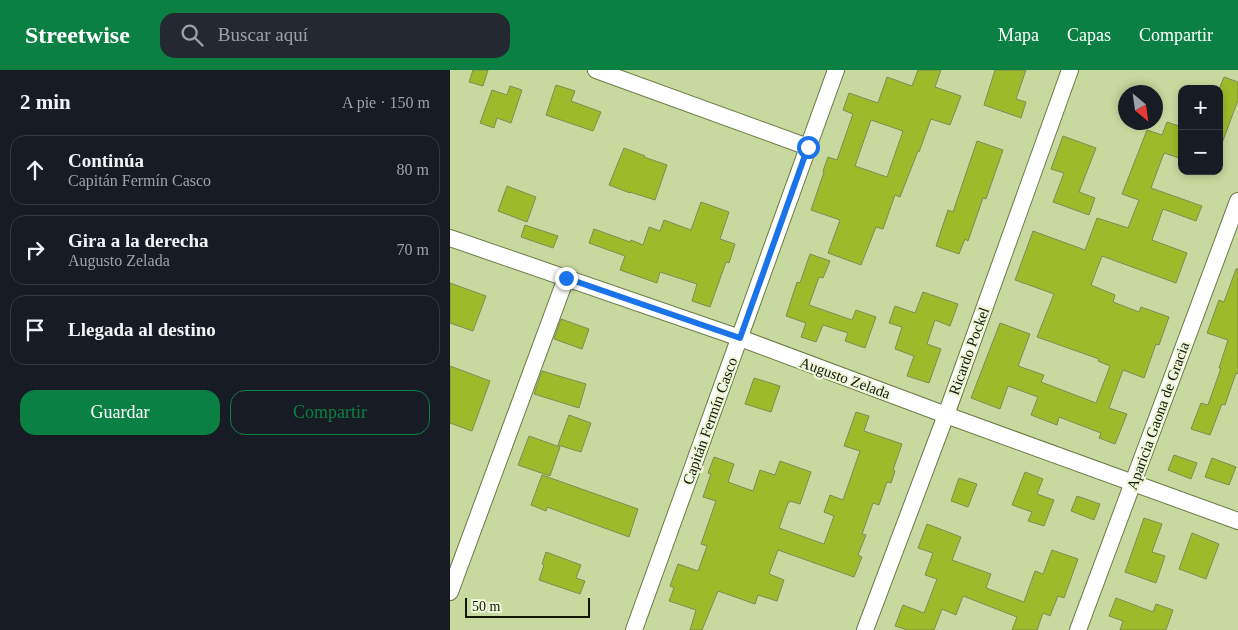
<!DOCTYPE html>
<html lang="es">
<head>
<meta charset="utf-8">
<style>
	:root { --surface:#171b24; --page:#242831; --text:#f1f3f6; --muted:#9ea1a6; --line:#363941; --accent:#0b8043 }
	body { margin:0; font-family:Georgia,serif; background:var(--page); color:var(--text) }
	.controls { position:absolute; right:15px; top:15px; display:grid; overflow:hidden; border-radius:10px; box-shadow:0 2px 8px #0003 }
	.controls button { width:45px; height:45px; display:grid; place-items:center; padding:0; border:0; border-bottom:1px solid var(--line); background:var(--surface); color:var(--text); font:25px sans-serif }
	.compass { position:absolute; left:668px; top:15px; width:45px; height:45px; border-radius:50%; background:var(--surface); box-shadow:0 2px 8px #0003; rotate:151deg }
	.scale { position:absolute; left:15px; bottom:12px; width:125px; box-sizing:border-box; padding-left:5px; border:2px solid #121703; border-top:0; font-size:14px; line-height:18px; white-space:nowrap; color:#121703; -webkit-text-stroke:4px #edf6d8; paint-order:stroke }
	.stop { position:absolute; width:15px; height:15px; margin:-11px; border:4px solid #1a73e8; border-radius:50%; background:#fff }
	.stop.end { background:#1a73e8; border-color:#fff; box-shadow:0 1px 5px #0008 }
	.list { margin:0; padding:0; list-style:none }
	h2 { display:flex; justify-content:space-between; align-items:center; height:65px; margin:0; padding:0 20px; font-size:21px }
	h2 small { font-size:16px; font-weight:400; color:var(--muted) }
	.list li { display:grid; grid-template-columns:32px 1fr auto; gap:15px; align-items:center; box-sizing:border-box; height:70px; margin:0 10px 10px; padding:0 10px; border:1px solid var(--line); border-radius:15px }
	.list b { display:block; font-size:19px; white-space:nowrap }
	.list p { margin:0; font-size:16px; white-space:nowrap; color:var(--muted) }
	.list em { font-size:16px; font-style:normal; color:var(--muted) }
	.actions { display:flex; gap:10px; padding:15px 20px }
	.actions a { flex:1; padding:11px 0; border:1px solid var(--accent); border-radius:15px; text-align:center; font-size:18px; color:var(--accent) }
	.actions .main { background:var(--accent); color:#fff }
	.icon { flex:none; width:28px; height:28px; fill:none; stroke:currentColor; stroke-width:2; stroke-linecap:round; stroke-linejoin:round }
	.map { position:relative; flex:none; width:788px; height:560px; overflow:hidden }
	header { display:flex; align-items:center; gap:30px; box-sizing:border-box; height:70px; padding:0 25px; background:var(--accent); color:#fff }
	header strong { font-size:24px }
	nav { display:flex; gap:28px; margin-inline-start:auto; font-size:18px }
	.search { width:350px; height:45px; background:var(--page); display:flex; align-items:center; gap:12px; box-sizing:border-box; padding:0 18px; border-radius:15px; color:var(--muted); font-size:19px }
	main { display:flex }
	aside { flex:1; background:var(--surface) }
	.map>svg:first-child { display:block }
</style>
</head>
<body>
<header>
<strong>Streetwise</strong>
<div class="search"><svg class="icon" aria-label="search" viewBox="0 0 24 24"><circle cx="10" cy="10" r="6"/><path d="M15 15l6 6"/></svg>Buscar aquí</div>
<nav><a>Mapa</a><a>Capas</a><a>Compartir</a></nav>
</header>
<main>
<aside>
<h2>2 min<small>A pie · 150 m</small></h2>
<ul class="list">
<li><svg class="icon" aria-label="ahead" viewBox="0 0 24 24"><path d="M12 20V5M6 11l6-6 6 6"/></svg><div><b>Continúa</b><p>Capitán Fermín Casco</p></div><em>80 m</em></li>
<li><svg class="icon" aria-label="right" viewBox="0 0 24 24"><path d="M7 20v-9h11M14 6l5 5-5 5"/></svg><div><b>Gira a la derecha</b><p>Augusto Zelada</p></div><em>70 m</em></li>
<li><svg class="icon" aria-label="arrive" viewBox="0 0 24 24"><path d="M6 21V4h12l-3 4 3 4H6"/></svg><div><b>Llegada al destino</b></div></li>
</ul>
<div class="actions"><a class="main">Guardar</a><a>Compartir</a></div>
</aside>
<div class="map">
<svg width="788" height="560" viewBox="0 0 788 560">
	<rect width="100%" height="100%" fill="#c8d99f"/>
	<g fill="#9dba2a" stroke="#7d8c55" fill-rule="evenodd">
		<polygon points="23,0 38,0 33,16 19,12"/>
		<path d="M 468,0 L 491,0 L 485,17 L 511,26 L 500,55 L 481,49 L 469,82 L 468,81 L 450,127 L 445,125 L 433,159 L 426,157 L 411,195 L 378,183 L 390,150 L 361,140 L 374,102 L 373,101 L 378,87 L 387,90 L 403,44 L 393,40 L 399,23 L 428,33 L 437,7 L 462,16 ZM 421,50 L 453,61 L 437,107 L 405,96 Z"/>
		<polygon points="545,0 576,0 566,29 576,32 571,48 534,35"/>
		<polygon points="774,7 788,12 788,30 771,76 769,76 769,19"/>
		<polygon points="106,15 125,21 121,31 151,42 143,61 96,45"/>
		<polygon points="60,16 72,20 61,53 47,48 44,58 30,53 42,20 57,25"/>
		<polygon points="717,52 732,57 732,89 714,83 701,118 752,136 746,151 713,139 702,170 737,183 726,213 652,186 641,215 665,225 663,232 689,242 691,237 719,247 709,275 706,274 694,308 673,300 659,338 677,344 665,374 649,368 651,363 609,347 607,355 581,345 588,327 558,316 550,339 521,328 550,253 580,264 568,296 594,305 591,312 646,333 660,296 648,291 649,289 587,267 604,224 565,210 583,161 635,180 647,148 678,158 689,130 672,124 697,60 712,65"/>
		<polygon points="613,66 646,78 629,122 645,128 639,145 603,132 614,103 601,99"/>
		<polygon points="527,71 553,80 536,129 533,128 518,171 515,169 509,184 486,176 498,140 503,142"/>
		<polygon points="174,78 195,86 194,87 217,95 205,130 180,122 180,123 159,115"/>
		<polygon points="57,116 86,127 77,152 48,141"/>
		<polygon points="251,132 279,142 270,169 285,174 279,193 276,192 260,237 242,231 247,214 210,202 207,213 170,200 175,186 139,173 144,159 180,172 181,170 193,175 199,157 210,161 214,150 241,160"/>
		<polygon points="75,155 108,166 103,178 71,167"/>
		<polygon points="360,184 380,191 373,208 369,207 359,235 402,250 406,240 426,247 415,278 395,271 398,263 373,255 366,272 351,267 356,253 336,246 347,212 350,213"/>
		<polygon points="786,199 788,199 788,304 786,303 775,335 772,334 760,365 741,359 751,333 758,335 771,298 769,298 778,270 757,263 769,230 774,232"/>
		<polygon points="0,213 36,226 23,261 0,253"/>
		<polygon points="473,222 508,234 500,256 485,250 477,274 491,279 479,313 457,306 464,286 445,279 452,257 439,253 445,236 465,243"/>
		<polygon points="111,249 139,259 132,279 104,269"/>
		<polygon points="0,296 40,311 22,361 0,353"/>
		<polygon points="92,301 136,314 129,338 84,324"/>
		<polygon points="304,308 330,316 321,342 295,334"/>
		<polygon points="406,342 419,346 414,361 452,374 443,400 445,401 441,413 437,412 429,435 423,433 412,464 416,465 408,485 412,487 404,507 328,480 319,504 334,510 327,531 308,525 305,534 268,521 252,560 240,560 246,540 219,531 224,518 220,516 228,494 248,501 257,476 251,474 266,431 253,427 261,404 258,403 264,387 284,394 278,412 303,421 310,400 325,405 330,391 361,402 350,434 340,431 339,433 338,433 329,458 374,474 384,446 374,442 380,425 393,430 410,381 394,376"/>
		<polygon points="119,345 141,353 131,382 108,375"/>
		<polygon points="79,366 110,377 100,406 68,395"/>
		<polygon points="724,385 747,393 741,409 718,400"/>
		<polygon points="762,388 786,397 779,415 755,407"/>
		<polygon points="575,402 593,409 587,424 604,430 594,456 578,451 582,442 562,435"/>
		<polygon points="92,405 188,439 179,467 97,437 96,441 81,435"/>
		<polygon points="509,408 527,414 518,437 501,431"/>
		<polygon points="627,426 650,434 644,450 621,441"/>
		<polygon points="694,448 712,454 702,482 715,486 706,513 675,502"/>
		<polygon points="477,454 511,467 502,490 541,504 536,518 574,532 585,501 593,504 602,480 628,489 614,528 608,526 600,546 593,543 587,560 562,560 567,547 513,526 506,545 492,539 484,560 457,560 445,556 453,535 474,543 487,509 475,505 483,483 468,478"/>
		<polygon points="742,463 769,474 756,509 729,499"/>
		<polygon points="96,482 131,495 126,508 135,511 130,524 89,510 94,495 92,494"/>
		<polygon points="666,528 703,542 706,534 723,540 716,560 670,560 673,551 659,546"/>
	</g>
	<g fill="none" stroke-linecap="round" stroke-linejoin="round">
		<g stroke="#6c7a44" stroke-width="18">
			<g id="street">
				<polyline points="146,0 358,77"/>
				<polyline points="0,168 290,268 496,345 788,451"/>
				<polyline points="0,522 116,208"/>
				<polyline points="184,560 386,0"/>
				<polyline points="415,560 496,345 620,0"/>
				<polyline points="628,560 788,131"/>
			</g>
		</g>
		<use href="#street" stroke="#fff" stroke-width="16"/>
	</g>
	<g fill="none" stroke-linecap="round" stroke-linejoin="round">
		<polyline stroke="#1a73e8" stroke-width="6" points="116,208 290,268 358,77"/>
	</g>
	<g text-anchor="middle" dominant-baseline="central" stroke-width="4.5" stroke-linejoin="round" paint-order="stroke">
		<g font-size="15" fill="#121703" stroke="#edf6d8">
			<text transform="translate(519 281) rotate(-70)">Ricardo Pockel</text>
			<text transform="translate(395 308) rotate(20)">Augusto Zelada</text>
			<text transform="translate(708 346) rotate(-70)">Aparicia Gaona de Gracia</text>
			<text transform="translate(260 351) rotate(-70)">Capitán Fermín Casco</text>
		</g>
	</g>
</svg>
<div class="controls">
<button>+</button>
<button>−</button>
</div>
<svg class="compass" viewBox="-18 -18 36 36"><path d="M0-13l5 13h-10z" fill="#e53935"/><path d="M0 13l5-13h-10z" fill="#9ea1a6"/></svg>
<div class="scale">50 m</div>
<div class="stop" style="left:358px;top:77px"></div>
<div class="stop end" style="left:116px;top:208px"></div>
</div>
</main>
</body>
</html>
